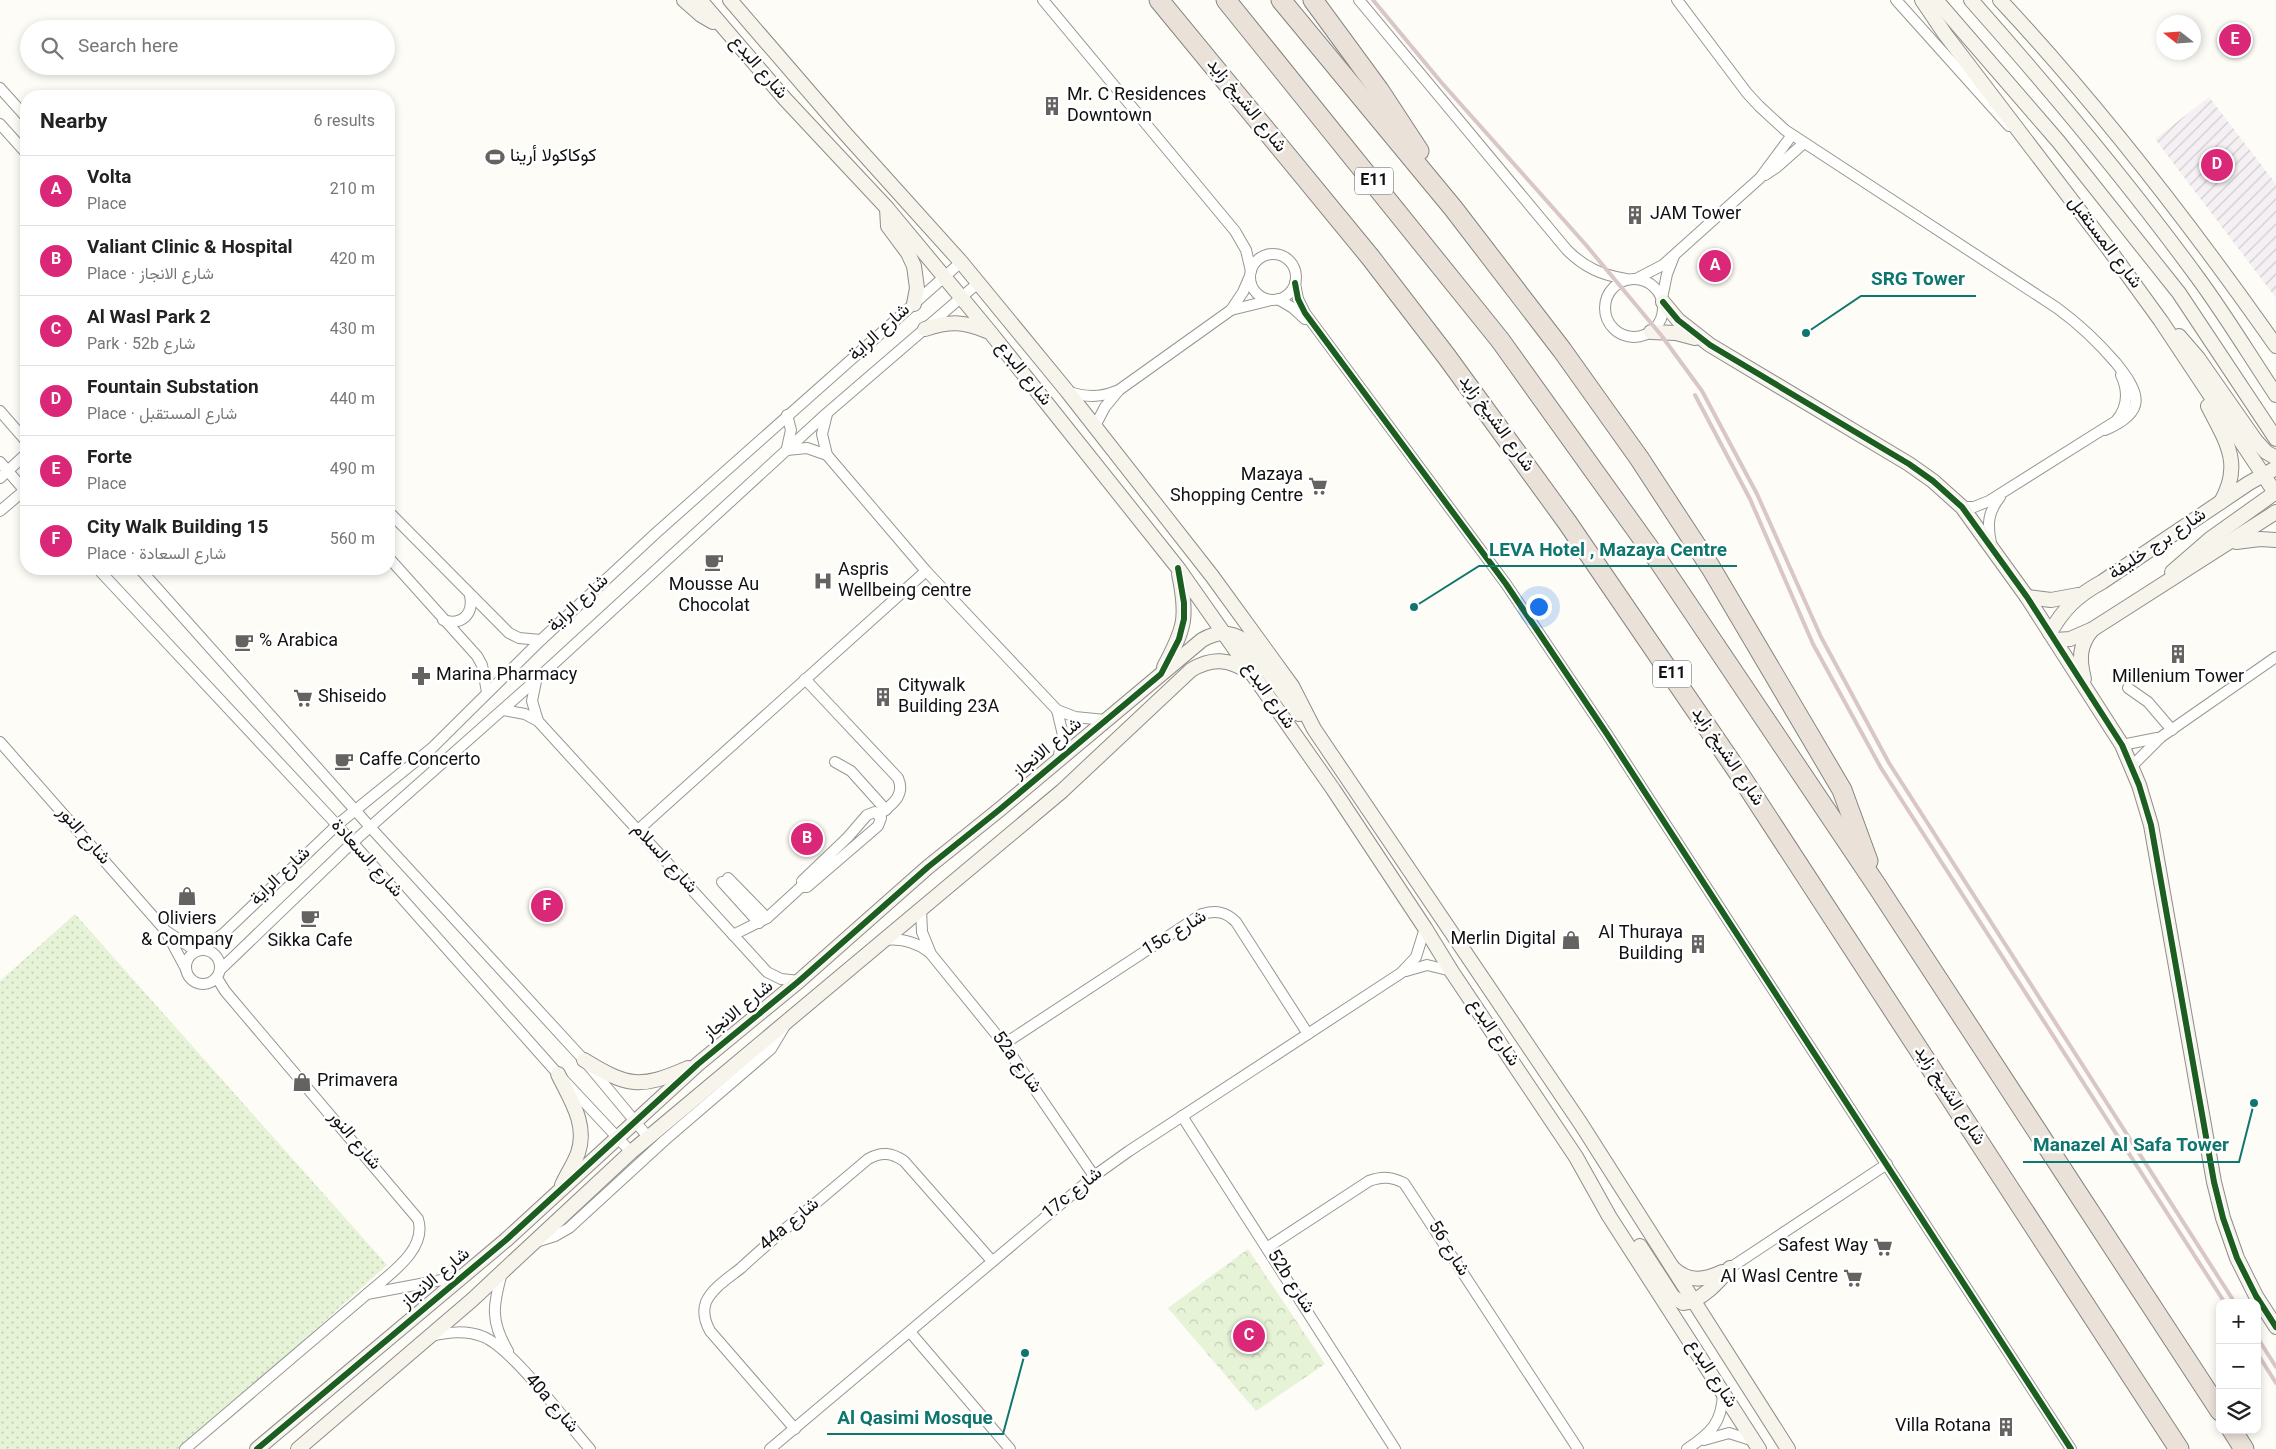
<!DOCTYPE html>
<html lang="en">
<head>
<meta charset="utf-8">
<style>
	:root { --surface:#fff; --page:#f2f2f2; --text:#222; --muted:#767676; --line:#e0e0e0; --accent:#db2777 }
	body { margin:0; font-family:Georgia,Vazirmatn,serif; background:var(--page); color:var(--text) }
	.controls { position:absolute; right:15px; bottom:15px; display:grid; overflow:hidden; border-radius:10px; box-shadow:0 2px 8px #0003 }
	.controls button { width:45px; height:45px; display:grid; place-items:center; padding:0; border:0; border-bottom:1px solid var(--line); background:var(--surface); color:var(--text); font:25px sans-serif }
	.compass { position:absolute; left:2156px; top:15px; width:45px; height:45px; border-radius:50%; background:var(--surface); box-shadow:0 2px 8px #0003; rotate:287deg }
	.you { position:absolute; left:1538px; top:606px; width:18px; height:18px; margin:-12px; border:4px solid #fff; border-radius:50%; background:#1a73e8; box-shadow:0 0 0 8px #1a73e833 }
	.badge { display:grid; place-items:center; width:32px; height:32px; border-radius:50%; background:var(--accent); color:#fff; font-size:16px; font-weight:700 }
	.pin { position:absolute; translate:-50% -50%; border:2px solid #fff; box-shadow:0 1px 5px #0006 }
	.list { margin:0; padding:0; list-style:none }
	h2 { display:flex; justify-content:space-between; align-items:center; height:65px; margin:0; padding:0 20px; font-size:21px }
	h2 small { font-size:16px; font-weight:400; color:var(--muted) }
	.list li { display:grid; grid-template-columns:32px 1fr auto; gap:15px; align-items:center; box-sizing:border-box; height:70px; padding:0 20px; border-top:1px solid var(--line) }
	.list b { display:block; font-size:19px; white-space:nowrap }
	.list p { margin:0; font-size:16px; white-space:nowrap; color:var(--muted) }
	.list em { font-size:16px; font-style:normal; color:var(--muted) }
	.icon { flex:none; width:28px; height:28px; fill:none; stroke:currentColor; stroke-width:2; stroke-linecap:round; stroke-linejoin:round }
	.map { position:relative; flex:none; width:2276px; height:1449px; overflow:hidden }
	.search { position:absolute; background:var(--surface); box-shadow:0 2px 8px #0003; left:20px; top:20px; width:375px; height:55px; display:flex; align-items:center; gap:12px; box-sizing:border-box; padding:0 18px; border-radius:28px; color:var(--muted); font-size:19px }
	.panel { position:absolute; background:var(--surface); box-shadow:0 2px 8px #0003; left:20px; top:90px; width:375px; height:485px; border-radius:20px }
	.map>svg:first-child { display:block }
</style>
</head>
<body>
<div class="map">
<svg width="2276" height="1449" viewBox="0 0 2276 1449">
	<defs>
		<pattern id="industrial-furrows" width="10" height="10" patternUnits="userSpaceOnUse" patternTransform="scale(1.25)"><rect width="10" height="10" fill="#f5f0f3"/><path d="M-1 1l2-2M0 10L10 0M9 11l2-2" fill="none" stroke="#d1cdcf"/></pattern>
		<pattern id="grass-dots" width="8" height="8" patternUnits="userSpaceOnUse" patternTransform="scale(1.25)"><rect width="8" height="8" fill="#e7f3d7"/><path d="M2 2h.1M6 6h.1" fill="none" stroke="#c5cfb8" stroke-width="1.8" stroke-linecap="round"/></pattern>
		<pattern id="park-crowns" width="20" height="18" patternUnits="userSpaceOnUse" patternTransform="scale(1.25)"><rect width="20" height="18" fill="#e7f3d7"/><path d="M2 6a3 3 0 1 1 6 0M12 15a3 3 0 1 1 6 0" fill="none" stroke="#c5cfb8"/></pattern>
	</defs>
	<rect width="100%" height="100%" fill="#fdfcf7"/>
	<polygon fill="url(#industrial-furrows)" points="2209,97 2276,184 2276,298 2155,139"/>
	<polygon fill="url(#grass-dots)" points="75,914 387,1265 182,1449 0,1449 0,981"/>
	<polygon fill="url(#park-crowns)" points="1248,1249 1325,1364 1256,1411 1168,1308"/>
	<g fill="none" stroke-linecap="round" stroke-linejoin="round">
		<g stroke="#979795" stroke-width="12">
			<g id="street">
				<polyline points="1043,0 1235,231 1246,250 1251,271"/>
				<path d="M 1359,0 L 1567,250 C 1585,268 1602,275 1626,279"/>
				<path d="M 1677,0 L 1747,93 L 1759,106 L 1785,130 L 2057,308 C 2079,324 2098,342 2116,363 C 2141,394 2147,412 2105,430"/>
				<polyline points="1896,0 2009,126"/>
				<polyline points="0,88 26,117"/>
				<polyline points="0,124 26,153"/>
				<polyline points="1765,175 1777,167 1804,143"/>
				<circle cx="1273" cy="277" r="23"/>
				<polyline points="1638,278 1663,265 1760,178 1792,135"/>
				<circle cx="1634" cy="308" r="29"/>
				<polyline points="1295,283 1298,299 1305,313 1506,584 1607,734 2071,1449"/>
				<polyline points="1662,298 1667,274 1674,256"/>
				<polyline points="1278,299 1293,308 1305,319"/>
				<polyline points="1231,310 1271,300"/>
				<path d="M 1067,391 C 1083,397 1100,398 1116,391"/>
				<polyline points="0,411 26,441"/>
				<polyline points="827,414 822,434 827,455 926,571 1057,710 1075,717 1105,720"/>
				<polyline points="1095,426 1105,407 1119,390 1231,310 1243,292 1250,276"/>
				<polyline points="787,448 791,430 787,415"/>
				<polyline points="787,450 807,448 827,455"/>
				<polyline points="0,462 26,492"/>
				<polyline points="0,478 26,454"/>
				<path d="M 1962,507 L 1974,507 L 1989,501 L 2116,421 C 2128,407 2129,392 2121,375"/>
				<polyline points="0,511 26,489"/>
				<polyline points="389,512 509,633 519,638 541,640"/>
				<path d="M 1991,543 C 1987,524 1988,512 2000,497"/>
				<polyline points="389,558 477,656 482,665 487,692"/>
				<polyline points="98,569 337,825 558,1074 631,1152"/>
				<polyline points="140,569 371,828 584,1060 648,1137"/>
				<path d="M 443,620 C 462,626 474,614 470,595"/>
				<path d="M 805,679 L 898,778 C 906,796 891,805 879,815"/>
				<polyline points="536,681 532,701 538,721"/>
				<polyline points="2128,688 2148,702 2172,730"/>
				<polyline points="503,710 525,714 538,721 767,972 781,979 799,981"/>
				<polyline points="1057,710 1063,735 1058,760"/>
				<polyline points="0,742 165,930 186,969"/>
				<polyline points="2122,745 2157,738"/>
				<polyline points="835,762 851,771 886,810"/>
				<polyline points="2132,766 2161,737 2276,657"/>
				<polygon points="875,812 881,818 878,826 807,887 803,887 802,881 848,837 867,815"/>
				<polyline points="638,830 926,571"/>
				<polyline points="728,878 767,918"/>
				<polyline points="722,882 759,923"/>
				<polyline points="921,909 922,932 931,954 1004,1044 1094,1176"/>
				<polyline points="166,931 196,951"/>
				<polyline points="733,935 767,918 802,886"/>
				<path d="M 884,940 C 901,938 915,941 929,952"/>
				<circle cx="203" cy="967" r="17"/>
				<polyline points="201,950 224,933 337,825 432,748 541,640 656,533 961,262"/>
				<polyline points="220,970 352,843 536,680 827,413 978,283"/>
				<polyline points="1406,971 1427,965 1452,971"/>
				<path d="M 217,978 L 225,991 L 418,1219 C 428,1250 388,1275 367,1294"/>
				<path d="M 1004,1044 L 1202,914 C 1217,910 1226,912 1236,922 L 1308,1034"/>
				<polyline points="1182,1116 1395,1449"/>
				<polyline points="536,1242 555,1236 569,1228 665,1140 771,1049 786,1024"/>
				<path d="M 1268,1247 L 1369,1181 C 1383,1176 1392,1177 1404,1183 L 1578,1449"/>
				<polyline points="1730,1268 1887,1164"/>
				<path d="M 502,1273 C 493,1305 490,1321 508,1351"/>
				<polyline points="910,1332 1010,1449"/>
				<path d="M 431,1336 C 449,1332 466,1330 484,1337 C 514,1350 566,1422 590,1449"/>
				<path d="M 795,1429 L 710,1331 C 705,1322 702,1313 706,1302 C 712,1288 730,1277 741,1268 C 782,1230 826,1195 868,1159 C 882,1151 892,1153 904,1161 L 992,1261"/>
				<polyline points="1704,1440 1729,1433 1754,1441"/>
				<polyline points="185,1449 367,1294 463,1276"/>
				<polyline points="770,1449 1094,1176 1129,1151 1401,973 1416,957 1425,928"/>
				<path d="M 1687,1449 C 1711,1433 1722,1423 1723,1393"/>
			</g>
		</g>
		<g stroke="#8e8d8b" stroke-width="16">
			<g id="secondary">
				<polyline points="684,0 701,15 713,22"/>
				<polyline points="700,0 785,99 887,208 990,332 1178,568 1333,789 1425,928 1452,972 1576,1157 1609,1216 1759,1449"/>
				<polyline points="730,0 843,131 961,262 1067,391 1212,576 1292,686 1314,729 1581,1124 1788,1449"/>
				<polyline points="1922,0 1945,34 2108,248 2161,321 2276,494"/>
				<polyline points="1936,0 2058,141 2179,293 2276,439"/>
				<path d="M 1971,0 C 2050,89 2128,182 2198,278 C 2226,316 2250,356 2276,395"/>
				<path d="M 2000,0 C 2101,108 2191,225 2276,346"/>
				<polyline points="887,208 888,226 908,253 914,266 917,288 914,304"/>
				<polyline points="1663,302 1678,320 1710,345 1909,464 1933,481 1962,507 2027,597 2122,745 2139,785 2151,825 2214,1182 2223,1218 2237,1258 2256,1296 2276,1327"/>
				<path d="M 925,329 C 949,321 963,321 987,331"/>
				<polyline points="1651,332 1676,333 1695,338"/>
				<polyline points="2179,336 2198,358 2256,441 2266,452 2276,458"/>
				<path d="M 2208,406 C 2226,441 2243,464 2221,502"/>
				<polyline points="2236,542 2260,539 2276,540"/>
				<polyline points="2172,572 2210,539 2276,492"/>
				<polyline points="2027,597 2051,600 2078,595"/>
				<path d="M 2050,633 C 2063,609 2078,595 2102,582 L 2249,483 L 2276,468"/>
				<polyline points="2055,640 2070,639 2093,629 2276,512"/>
				<path d="M 1164,667 C 1185,628 1188,617 1179,574"/>
				<path d="M 2084,679 C 2079,660 2079,645 2092,630"/>
				<path d="M 584,1060 C 628,1087 640,1089 688,1068"/>
				<path d="M 558,1074 C 570,1099 588,1124 578,1153 C 574,1164 567,1174 562,1185"/>
				<path d="M 1640,1246 L 1673,1297 L 1683,1303 C 1701,1302 1719,1281 1730,1268"/>
				<path d="M 1673,1268 C 1689,1283 1705,1280 1722,1272"/>
				<path d="M 257,1449 L 506,1240 L 698,1064 L 799,981 L 928,867 L 999,810 L 1202,640 C 1218,631 1230,631 1245,641 L 1299,714"/>
				<path d="M 298,1449 L 472,1300 L 631,1152 L 1062,791 L 1191,670 C 1212,657 1229,659 1249,672"/>
			</g>
		</g>
		<g stroke="#858482" stroke-width="21">
			<g id="highway">
				<polyline points="1159,0 1371,258 1447,357 1567,522 1740,775 2179,1449"/>
				<polyline points="1226,0 1500,340 1660,563 1877,886 2220,1411"/>
				<polyline points="1281,0 1453,208 1562,350 1639,458 1711,568 1842,790 1868,861"/>
				<polyline points="1313,0 1379,90 1419,151"/>
				<polyline points="2232,1430 2244,1449"/>
			</g>
		</g>
		<use href="#street" stroke="#fffffe" stroke-width="10"/>
		<use href="#secondary" stroke="#f6f4eb" stroke-width="14"/>
		<use href="#highway" stroke="#eae1d8" stroke-width="19"/>
		<g stroke="#d9c6c7" stroke-width="4">
			<polyline points="1373,0 1441,82 1586,245 1661,335 1702,391 1757,494 1821,637 1889,763 2235,1303"/>
			<polyline points="1695,395 1750,499 1813,644 1881,768 2225,1303"/>
			<polyline points="2257,1337 2276,1367"/>
			<polyline points="2257,1353 2276,1383"/>
		</g>
		<g stroke="#fff" stroke-width="9">
			<g id="cycleway">
				<polyline points="1295,283 1298,299 1305,313 1506,584 1607,734 2071,1449"/>
				<polyline points="1663,302 1678,320 1710,345 1909,464 1933,481 1962,507 2027,597 2122,745 2139,785 2151,825 2214,1182 2223,1218 2237,1258 2256,1296 2276,1327"/>
				<polyline points="257,1449 506,1240 698,1064 799,981 928,867 999,810 1161,674 1179,639 1184,619 1184,603 1178,568"/>
			</g>
		</g>
		<use href="#cycleway" stroke="#1b5e20" stroke-width="6"/>
	</g>
	<defs>
		<g id="building-bare" transform="scale(1.5)"><path d="M-4-6H4V6H1V3H-1V6H-4ZM-2.5-4.3h1.7v1.8h-1.7ZM.8-4.3h1.7v1.8H.8ZM-2.5-1h1.7V.8h-1.7ZM.8-1h1.7V.8H.8Z" fill="#646362" stroke="#fff" stroke-width="2.5" paint-order="stroke"/></g>
		<g id="stadium-bare" transform="scale(1.5)"><path d="M0-5a6.5 5 0 1 0 0 10a6.5 5 0 1 0 0-10ZM-3.5-1.8h7v3.6h-7Z" fill="#646362" stroke="#fff" stroke-width="2.5" paint-order="stroke"/></g>
		<g id="supermarket-bare" transform="scale(1.5)"><path d="M-6-5.5h2.5l.6 2H6L4.5 2H-2.5L-4.4-4H-6ZM-1.5 3.2a1.3 1.3 0 1 0 .1 0ZM3 3.2a1.3 1.3 0 1 0 .1 0Z" fill="#646362" stroke="#fff" stroke-width="2.5" paint-order="stroke"/></g>
		<g id="cafe-bare" transform="scale(1.5)"><path d="M-5.5-4.5H6V0H3Q3 3.5 0 3.5H-2.5Q-5.5 3.5-5.5 0ZM3-3.2v2h1.7v-2ZM-6 4.5H4V6H-6Z" fill="#646362" stroke="#fff" stroke-width="2.5" paint-order="stroke"/></g>
		<g id="hospital-bare" transform="scale(1.5)"><path d="M-5-5h3v3.5h4V-5h3V5h-3V1.5h-4V5h-3Z" fill="#646362" stroke="#fff" stroke-width="2.5" paint-order="stroke"/></g>
		<g id="pharmacy-bare" transform="scale(1.5)"><path d="M-2-6h4v4h4v4h-4v4h-4v-4h-4v-4h4Z" fill="#646362" stroke="#fff" stroke-width="2.5" paint-order="stroke"/></g>
		<g id="shop-bare" transform="scale(1.5)"><path d="M-5-2.5h2.3a2.7 3.5 0 0 1 5.4 0H5L5.5 6h-11ZM-1.5-2.5h3a1.5 2.3 0 0 0-3 0Z" fill="#646362" stroke="#fff" stroke-width="2.5" paint-order="stroke"/></g>
	</defs>
	<g fill-rule="evenodd">
		<use href="#building-bare" x="1052" y="106"/>
		<use href="#stadium-bare" x="495" y="157"/>
		<use href="#building-bare" x="1635" y="215"/>
		<use href="#supermarket-bare" x="1318" y="486"/>
		<use href="#cafe-bare" x="714" y="562"/>
		<use href="#hospital-bare" x="823" y="581"/>
		<use href="#cafe-bare" x="244" y="642"/>
		<use href="#building-bare" x="2178" y="654"/>
		<use href="#pharmacy-bare" x="421" y="676"/>
		<use href="#building-bare" x="883" y="697"/>
		<use href="#supermarket-bare" x="303" y="698"/>
		<use href="#cafe-bare" x="344" y="761"/>
		<use href="#shop-bare" x="187" y="896"/>
		<use href="#cafe-bare" x="310" y="918"/>
		<use href="#shop-bare" x="1571" y="940"/>
		<use href="#building-bare" x="1698" y="944"/>
		<use href="#shop-bare" x="302" y="1082"/>
		<use href="#supermarket-bare" x="1883" y="1247"/>
		<use href="#supermarket-bare" x="1853" y="1278"/>
		<use href="#building-bare" x="2006" y="1427"/>
	</g>
	<g text-anchor="middle" dominant-baseline="central" stroke-width="5" stroke-linejoin="round" paint-order="stroke">
		<g fill="#fff" stroke="#585858" stroke-width="1">
			<rect x="1355" y="167.5" width="38" height="27" rx="4"/>
			<rect x="1653" y="660.5" width="38" height="27" rx="4"/>
		</g>
		<g font-size="16" font-weight="bold" fill="#111">
			<text x="1374" y="181">E11</text>
			<text x="1672" y="674">E11</text>
		</g>
		<g font-size="18" fill="#111" stroke="#fff">
			<text transform="translate(758 68) rotate(49)">شارع البدع</text>
			<text transform="translate(1246 106) rotate(51)">شارع الشيخ زايد</text>
			<text transform="translate(2104 243) rotate(53)">شارع المستقبل</text>
			<text transform="translate(880 333) rotate(-42)">شارع الراية</text>
			<text transform="translate(1023 374) rotate(51)">شارع البدع</text>
			<text transform="translate(1496 424) rotate(54)">شارع الشيخ زايد</text>
			<text transform="translate(2158 545) rotate(-34)">شارع برج خليفة</text>
			<text transform="translate(579 604) rotate(-43)">شارع الراية</text>
			<text transform="translate(1268 696) rotate(55)">شارع البدع</text>
			<text transform="translate(1048 749) rotate(-40)">شارع الانجاز</text>
			<text transform="translate(1727 757) rotate(56)">شارع الشيخ زايد</text>
			<text transform="translate(83 836) rotate(49)">شارع النور</text>
			<text transform="translate(366 859) rotate(48)">شارع السعادة</text>
			<text transform="translate(664 859) rotate(48)">شارع السلام</text>
			<text transform="translate(281 877) rotate(-44)">شارع الراية</text>
			<text transform="translate(1175 934) rotate(-31)">15c شارع</text>
			<text transform="translate(739 1011) rotate(-39)">شارع الانجاز</text>
			<text transform="translate(1493 1033) rotate(56)">شارع البدع</text>
			<text transform="translate(1016 1063) rotate(54)">52a شارع</text>
			<text transform="translate(1949 1096) rotate(57)">شارع الشيخ زايد</text>
			<text transform="translate(354 1141) rotate(50)">شارع النور</text>
			<text transform="translate(1073 1194) rotate(-39)">17c شارع</text>
			<text transform="translate(790 1225) rotate(-40)">44a شارع</text>
			<text transform="translate(1448 1249) rotate(58)">شارع 56</text>
			<text transform="translate(436 1279) rotate(-40)">شارع الانجاز</text>
			<text transform="translate(1290 1282) rotate(57)">52b شارع</text>
			<text transform="translate(1711 1374) rotate(57)">شارع البدع</text>
			<text transform="translate(551 1404) rotate(49)">40a شارع</text>
		</g>
		<g font-size="18" fill="#111" stroke="#fff" text-anchor="start">
			<text x="1067" y="96">Mr. C Residences<tspan x="1067" dy="21">Downtown</tspan></text>
			<text x="510" y="157">كوكاكولا أرينا</text>
			<text x="1650" y="215">JAM Tower</text>
			<text x="1303" y="476" text-anchor="end">Mazaya<tspan x="1303" dy="21">Shopping Centre</tspan></text>
			<text x="838" y="571">Aspris<tspan x="838" dy="21">Wellbeing centre</tspan></text>
			<text x="714" y="586" text-anchor="middle">Mousse Au<tspan x="714" dy="21">Chocolat</tspan></text>
			<text x="259" y="642">% Arabica</text>
			<text x="436" y="676">Marina Pharmacy</text>
			<text x="2178" y="678" text-anchor="middle">Millenium Tower</text>
			<text x="898" y="687">Citywalk<tspan x="898" dy="21">Building 23A</tspan></text>
			<text x="318" y="698">Shiseido</text>
			<text x="359" y="761">Caffe Concerto</text>
			<text x="187" y="920" text-anchor="middle">Oliviers<tspan x="187" dy="21">&amp; Company</tspan></text>
			<text x="1683" y="934" text-anchor="end">Al Thuraya<tspan x="1683" dy="21">Building</tspan></text>
			<text x="1556" y="940" text-anchor="end">Merlin Digital</text>
			<text x="310" y="942" text-anchor="middle">Sikka Cafe</text>
			<text x="317" y="1082">Primavera</text>
			<text x="1868" y="1247" text-anchor="end">Safest Way</text>
			<text x="1838" y="1278" text-anchor="end">Al Wasl Centre</text>
			<text x="1991" y="1427" text-anchor="end">Villa Rotana</text>
		</g>
	</g>
	<path fill="none" stroke="#0f766e" stroke-width="2" d="M1806 333L1861 296H1976M1414 607L1479 566H1737M2254 1103L2239 1162H2023M1025 1353L1003 1434H827"/>
	<g fill="#0f766e" stroke="#fff" stroke-width="2">
		<circle cx="1806" cy="333" r="5"/>
		<circle cx="1414" cy="607" r="5"/>
		<circle cx="2254" cy="1103" r="5"/>
		<circle cx="1025" cy="1353" r="5"/>
	</g>
	<g font-size="19" text-anchor="middle" font-weight="bold" fill="#0f766e" stroke="#fff" stroke-width="5" stroke-linejoin="round" paint-order="stroke">
		<text x="1918" y="285">SRG Tower</text>
		<text x="1608" y="556">LEVA Hotel , Mazaya Centre</text>
		<text x="2131" y="1151">Manazel Al Safa Tower</text>
		<text x="915" y="1424">Al Qasimi Mosque</text>
	</g>
</svg>
<div class="controls">
<button>+</button>
<button>−</button>
<button><svg class="icon" aria-label="layers" viewBox="0 0 24 24"><path d="M12 4l9 5-9 5-9-5zM3 14l9 5 9-5"/></svg></button>
</div>
<svg class="compass" viewBox="-18 -18 36 36"><path d="M0-13l5 13h-10z" fill="#e53935"/><path d="M0 13l5-13h-10z" fill="#767676"/></svg>
<div class="you"></div>
<div class="pin badge" style="left:1715px;top:266px">A</div>
<div class="pin badge" style="left:807px;top:839px">B</div>
<div class="pin badge" style="left:1249px;top:1336px">C</div>
<div class="pin badge" style="left:2217px;top:165px">D</div>
<div class="pin badge" style="left:2235px;top:40px">E</div>
<div class="pin badge" style="left:547px;top:906px">F</div>
<div class="search"><svg class="icon" aria-label="search" viewBox="0 0 24 24"><circle cx="10" cy="10" r="6"/><path d="M15 15l6 6"/></svg>Search here</div>
<section class="panel">
<h2>Nearby<small>6 results</small></h2>
<ul class="list">
<li><span class="badge">A</span><div><b>Volta</b><p>Place</p></div><em>210 m</em></li>
<li><span class="badge">B</span><div><b>Valiant Clinic &amp; Hospital</b><p>Place · شارع الانجاز</p></div><em>420 m</em></li>
<li><span class="badge">C</span><div><b>Al Wasl Park 2</b><p>Park · 52b شارع</p></div><em>430 m</em></li>
<li><span class="badge">D</span><div><b>Fountain Substation</b><p>Place · شارع المستقبل</p></div><em>440 m</em></li>
<li><span class="badge">E</span><div><b>Forte</b><p>Place</p></div><em>490 m</em></li>
<li><span class="badge">F</span><div><b>City Walk Building 15</b><p>Place · شارع السعادة</p></div><em>560 m</em></li>
</ul>
</section>
</div>
</body>
</html>
